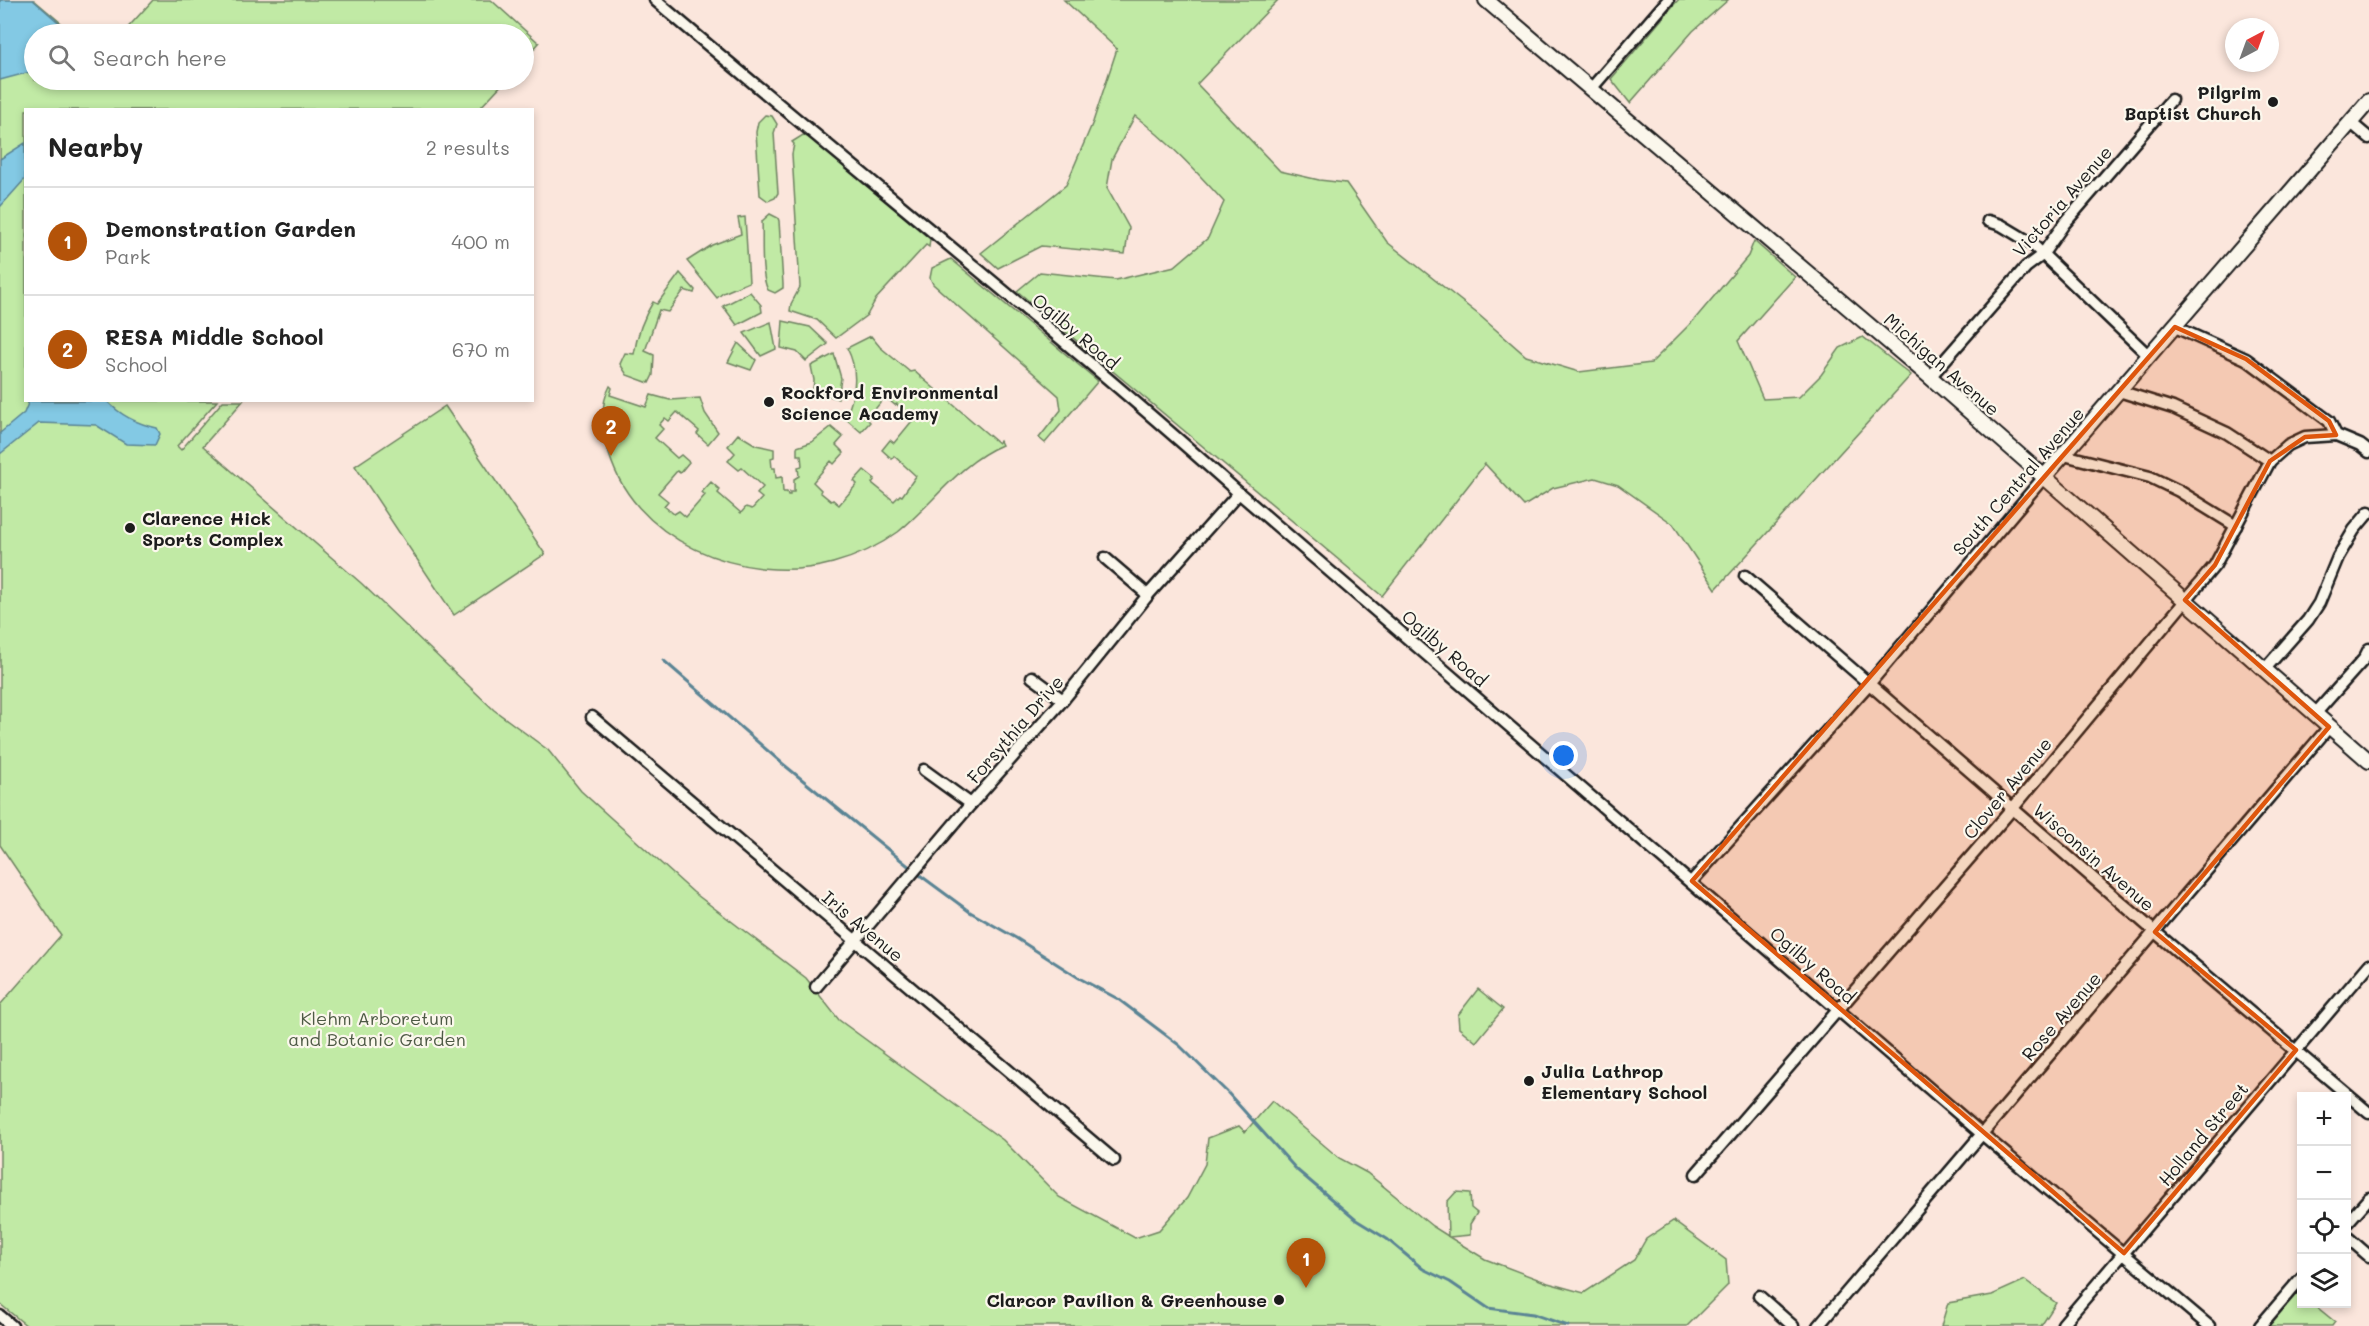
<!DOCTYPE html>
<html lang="en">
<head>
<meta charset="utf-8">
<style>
	:root { --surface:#fff; --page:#f2f2f2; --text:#222; --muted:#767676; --line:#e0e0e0; --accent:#b45309 }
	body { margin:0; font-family:Mali,sans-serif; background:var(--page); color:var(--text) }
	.controls { position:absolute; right:18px; bottom:18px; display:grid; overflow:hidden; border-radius:0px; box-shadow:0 3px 9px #0003 }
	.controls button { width:54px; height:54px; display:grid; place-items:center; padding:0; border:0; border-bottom:2px solid var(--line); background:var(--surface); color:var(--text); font:30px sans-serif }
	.compass { position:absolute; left:2225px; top:18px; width:54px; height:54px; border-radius:50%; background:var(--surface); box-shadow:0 3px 9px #0003; rotate:41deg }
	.you { position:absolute; left:1564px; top:756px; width:21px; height:21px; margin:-15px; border:4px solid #fff; border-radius:50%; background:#1a73e8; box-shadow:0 0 0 9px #1a73e833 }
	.badge { display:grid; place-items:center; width:39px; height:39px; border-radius:50%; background:var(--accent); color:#fff; font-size:20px; font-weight:700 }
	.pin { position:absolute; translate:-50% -50px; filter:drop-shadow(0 2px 3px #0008) }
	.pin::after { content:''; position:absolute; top:32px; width:21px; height:18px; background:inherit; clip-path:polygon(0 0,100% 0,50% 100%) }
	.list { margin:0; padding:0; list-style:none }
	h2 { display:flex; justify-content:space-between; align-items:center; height:78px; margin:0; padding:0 24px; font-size:26px }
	h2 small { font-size:20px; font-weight:400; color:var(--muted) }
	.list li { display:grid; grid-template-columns:39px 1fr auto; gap:18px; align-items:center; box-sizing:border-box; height:108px; padding:0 24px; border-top:2px solid var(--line) }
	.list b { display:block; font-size:22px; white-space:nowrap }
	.list p { margin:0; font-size:20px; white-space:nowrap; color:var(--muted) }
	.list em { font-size:20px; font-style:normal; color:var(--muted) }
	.icon { flex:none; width:33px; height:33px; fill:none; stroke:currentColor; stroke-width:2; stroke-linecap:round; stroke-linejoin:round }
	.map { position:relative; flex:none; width:2369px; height:1326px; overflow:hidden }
	.search { position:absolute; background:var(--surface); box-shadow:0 3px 9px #0003; left:24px; top:24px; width:510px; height:66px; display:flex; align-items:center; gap:15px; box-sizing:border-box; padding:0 21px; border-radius:33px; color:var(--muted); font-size:22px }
	.panel { position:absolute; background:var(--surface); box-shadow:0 3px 9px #0003; left:24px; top:108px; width:510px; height:294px; border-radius:0px }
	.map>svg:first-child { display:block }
</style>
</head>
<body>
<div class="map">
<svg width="2369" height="1326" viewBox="0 0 2369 1326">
	<rect width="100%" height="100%" fill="#fbe6dc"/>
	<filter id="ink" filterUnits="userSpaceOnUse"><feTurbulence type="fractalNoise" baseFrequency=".0167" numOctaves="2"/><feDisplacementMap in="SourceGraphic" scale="12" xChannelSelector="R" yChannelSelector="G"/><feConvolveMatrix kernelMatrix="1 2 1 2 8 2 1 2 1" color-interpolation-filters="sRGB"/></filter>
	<g filter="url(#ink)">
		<g fill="#c1eaa5" stroke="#6e8360" stroke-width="1.5">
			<polygon points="0,0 34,0 74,34 34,34 34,80 506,80 479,109 26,110 26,400 217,401 177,446 181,450 223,401 243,401 203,446 361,583 494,710 548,750 581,791 693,892 806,978 839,1020 1003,1140 1059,1197 1135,1238 1159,1230 1187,1198 1205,1164 1208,1138 1239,1126 1245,1132 1272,1101 1339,1158 1367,1173 1432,1226 1448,1236 1447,1202 1456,1192 1470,1193 1471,1208 1477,1213 1470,1224 1470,1235 1449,1237 1485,1259 1548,1283 1584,1293 1634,1260 1646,1239 1673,1221 1726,1260 1728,1285 1687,1326 27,1326 0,1304 0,1005 61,935 0,845"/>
			<polygon points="153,0 491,0 539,43 524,60 524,34 122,34"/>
			<path d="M 1064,0 L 1278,0 L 1197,84 L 1280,171 L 1319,180 L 1346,183 L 1387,242 L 1479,315 L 1526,356 L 1579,372 L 1651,363 L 1694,320 L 1748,256 L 1754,241 L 1795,277 L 1738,341 L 1763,399 L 1799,397 L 1821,375 L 1840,348 L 1863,337 L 1911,375 L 1716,589 L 1673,524 L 1618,485 L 1595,478 L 1553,488 L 1524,506 L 1485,464 L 1382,596 L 1017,291 L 1040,272 L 1116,280 L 1175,266 L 1208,238 L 1224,202 C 1196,171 1168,141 1135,116 L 1112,159 L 1107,188 L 1129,228 L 1125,254 L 1041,246 L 998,268 L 981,253 L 1066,185 L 1093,122 L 1117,49 Z"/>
			<polygon points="1678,0 1728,0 1693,31 1630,103 1611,79"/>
			<polygon points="765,115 772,116 777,124 774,133 778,193 775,198 768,201 760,195 756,132 758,122"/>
			<polygon points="803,135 812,139 930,239 929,247 926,245 876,299 867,315 836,338 817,320 790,311 791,304 800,287 792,154 794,144 792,142"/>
			<path d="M 770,214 L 778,218 L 779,221 L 783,284 L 783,288 L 775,293 L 768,290 C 760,275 763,239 762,221 Z"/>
			<polygon points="745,217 749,282 723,293 717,298 687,261 712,245 741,234 738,218"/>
			<polygon points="951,259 1098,381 1045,443 1039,438 1061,410 1059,396 933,284 930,278 932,268"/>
			<path d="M 680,273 L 695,290 L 694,293 L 684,290 L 668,312 L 659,310 L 645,351 L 654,355 L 653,375 L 649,383 L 627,375 L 620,364 L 625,353 L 634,354 C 637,335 643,318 653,302 L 657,304 Z"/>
			<polygon points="750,292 761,305 762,312 737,325 723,306"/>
			<polygon points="783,321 810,327 828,344 806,361 797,352 781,348"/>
			<polygon points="771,322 776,349 761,356 744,333"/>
			<path d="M 871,336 L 880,347 L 910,372 L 914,371 L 998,443 L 1000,441 L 1002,445 C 959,463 933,504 898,532 C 879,546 855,557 833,563 C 745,587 629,541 607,446 C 602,425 600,405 610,386 L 612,388 L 610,395 L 646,407 L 651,395 L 670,400 L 700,398 L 705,413 L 718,432 L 708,444 L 697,434 L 699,431 L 677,412 L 669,421 L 665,418 L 659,425 L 663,429 L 655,438 L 677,458 L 681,455 L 689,462 L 680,473 L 677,471 L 658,493 L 668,501 L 664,506 L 674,514 L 679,511 L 686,517 L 705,495 L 702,492 L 711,482 L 720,490 L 718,493 L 741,513 L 746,507 L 752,509 L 762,498 L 757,494 L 763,487 L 742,468 L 739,470 L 728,461 L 735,453 L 728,446 L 738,434 L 756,445 L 774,449 L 774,457 L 771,458 L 772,468 L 775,468 L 776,478 L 782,477 L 783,492 L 787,492 L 788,495 L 790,495 L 790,492 L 794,492 L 794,479 L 799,476 L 798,467 L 802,466 L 801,455 L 797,455 L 797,447 L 812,442 L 831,427 L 843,437 L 836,445 L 844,453 L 834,464 L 831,461 L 813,482 L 821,490 L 820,492 L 831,501 L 833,500 L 839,505 L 857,484 L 854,481 L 864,470 L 875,479 L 872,483 L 894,501 L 900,495 L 902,496 L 916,476 L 894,456 L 892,459 L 882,450 L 890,440 L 894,443 L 912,421 L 897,404 L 895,405 L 885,397 L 867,419 L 870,422 L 861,432 L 845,418 C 856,395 859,371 847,348 Z"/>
			<polygon points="738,343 756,360 751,370 728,362"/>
			<polygon points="834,354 841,378 838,399 813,390 814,380 811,366"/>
			<polygon points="445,406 545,554 454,615 355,466"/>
			<polygon points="1478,989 1503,1009 1476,1042 1459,1028 1458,1015"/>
			<polygon points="2025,1280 2056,1303 2041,1326 1941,1326 1948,1303 1992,1295"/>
			<polygon points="2298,1291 2301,1293 2302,1304 2313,1304 2335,1322 2332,1326 2268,1326"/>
		</g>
		<g fill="#83c9e4" stroke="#5a8494" stroke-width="1.5">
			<polygon points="0,0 33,0 65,28 66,34 34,34 34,71 0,80"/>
			<polygon points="25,143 25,179 0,207 0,159"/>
			<path d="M 107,401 C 120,415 138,424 157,428 L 160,434 L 155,445 L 126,444 L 96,425 L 39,423 L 0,454 L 0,433 L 24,413 L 29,401 Z"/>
		</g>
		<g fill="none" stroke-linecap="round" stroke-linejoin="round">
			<g stroke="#5a8494" stroke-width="3">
				<polyline points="663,660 783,764 912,869"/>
				<polyline points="917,873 970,912 1016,938 1079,978 1118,999 1179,1045 1228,1093 1297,1170 1356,1220 1387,1239 1423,1269 1450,1282 1488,1308 1533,1314 1568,1326"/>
			</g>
			<g stroke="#1c1c1c" stroke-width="15">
				<g id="minor">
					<path d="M 655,0 C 849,166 1049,323 1239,493 L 1982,1134 L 2209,1326"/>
					<polyline points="1590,90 1668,0"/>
					<polyline points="2350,122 2369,138"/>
					<polyline points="1988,221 2001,225 2031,243 2149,356"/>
					<polyline points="2175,327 2246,359 2329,421 2336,435 2360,445 2369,452"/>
					<polyline points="1930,377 2026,267 2042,255 2064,224 2171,100"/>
					<polyline points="2119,391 2173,408 2227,433 2270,461"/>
					<polyline points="2064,455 2150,477 2179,491 2236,526"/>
					<polyline points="1105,558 1148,595"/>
					<polyline points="1745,576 2155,932 2369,1113"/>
					<polyline points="2264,670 2308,620 2319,603 2338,557 2354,530 2369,512"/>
					<polyline points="1032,677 1063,700"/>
					<polyline points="2315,714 2364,659 2369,649"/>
					<polyline points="592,717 1114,1160"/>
					<polyline points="924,770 971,804"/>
					<polyline points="1692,881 1869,684 2044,477"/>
					<polyline points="816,987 971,804 1063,700 1148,595 1239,493"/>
					<polyline points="1696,1174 2013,808 2215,565 2270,461 2288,445 2305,437 2336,435"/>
					<polyline points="2346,1224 2369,1198"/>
					<polyline points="2346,1236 2369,1256"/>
					<polyline points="1759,1296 1793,1326"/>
					<polyline points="0,1316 12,1326"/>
					<polyline points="2063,1324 2369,965"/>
					<polyline points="1818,1326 2329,727"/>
					<polyline points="2260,1326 2302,1277"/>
				</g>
			</g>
			<g stroke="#1c1c1c" stroke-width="18">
				<g id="major">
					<polyline points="1486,0 1930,377 2369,761"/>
					<polyline points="2044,477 2369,101"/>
				</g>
			</g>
			<use href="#minor" stroke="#fbf7ec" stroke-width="10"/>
			<use href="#major" stroke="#fbf7ec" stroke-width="14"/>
		</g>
	</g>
	<path fill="#de560d" fill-opacity="0.2" stroke="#de560d" stroke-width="4.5" stroke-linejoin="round" d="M 2175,327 L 2246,359 L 2329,421 L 2336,435 L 2305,437 L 2270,461 L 2215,565 L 2185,600 L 2329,727 L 2155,932 L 2296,1050 L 2124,1253 L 1692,881 Z"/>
	<g fill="#1c1c1c" stroke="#fbf7ec" stroke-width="2">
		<circle cx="2273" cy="102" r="6"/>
		<circle cx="769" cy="402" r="6"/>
		<circle cx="130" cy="528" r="6"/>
		<circle cx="1529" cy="1081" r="6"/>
		<circle cx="1279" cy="1300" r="6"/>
	</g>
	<g text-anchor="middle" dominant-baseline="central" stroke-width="4.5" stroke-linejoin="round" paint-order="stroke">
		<g font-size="18" font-weight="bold" fill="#1c1c1c" stroke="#fbf7ec" text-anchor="start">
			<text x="2261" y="92" text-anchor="end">Pilgrim<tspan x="2261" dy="21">Baptist Church</tspan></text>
			<text x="781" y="392">Rockford Environmental<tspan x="781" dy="21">Science Academy</tspan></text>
			<text x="142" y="518">Clarence Hick<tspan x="142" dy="21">Sports Complex</tspan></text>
			<text x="1541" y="1071">Julia Lathrop<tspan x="1541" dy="21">Elementary School</tspan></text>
			<text x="1267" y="1300" text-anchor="end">Clarcor Pavilion &amp; Greenhouse</text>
		</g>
		<g font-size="18" fill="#1c1c1c" stroke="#fbf7ec">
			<text transform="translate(2062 201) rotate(-49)">Victoria Avenue</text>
			<text transform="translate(1076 331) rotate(40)">Ogilby Road</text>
			<text transform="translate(1942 364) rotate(41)">Michigan Avenue</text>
			<text transform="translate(2018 481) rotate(-49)">South Central Avenue</text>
			<text transform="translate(1445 648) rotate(41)">Ogilby Road</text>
			<text transform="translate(1015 729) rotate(-49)">Forsythia Drive</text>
			<text transform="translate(2007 788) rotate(-50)">Clover Avenue</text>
			<text transform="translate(2094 857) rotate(41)">Wisconsin Avenue</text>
			<text transform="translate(863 926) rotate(40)">Iris Avenue</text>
			<text transform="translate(1813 965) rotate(41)">Ogilby Road</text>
			<text transform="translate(2061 1016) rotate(-49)">Rose Avenue</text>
			<text transform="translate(2203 1134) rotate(-50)">Holland Street</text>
		</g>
		<g font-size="18" fill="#4e5a45" stroke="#fbf7ec">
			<text x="377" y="1018">Klehm Arboretum<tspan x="377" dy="21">and Botanic Garden</tspan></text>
		</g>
	</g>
</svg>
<div class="controls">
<button>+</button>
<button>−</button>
<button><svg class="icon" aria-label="locate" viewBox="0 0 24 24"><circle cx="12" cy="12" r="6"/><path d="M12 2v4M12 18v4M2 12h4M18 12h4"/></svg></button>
<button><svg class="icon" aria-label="layers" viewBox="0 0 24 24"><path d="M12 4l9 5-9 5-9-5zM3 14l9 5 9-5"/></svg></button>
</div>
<svg class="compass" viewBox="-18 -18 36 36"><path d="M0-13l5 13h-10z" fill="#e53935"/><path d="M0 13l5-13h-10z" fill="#767676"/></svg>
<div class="you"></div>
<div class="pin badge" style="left:1306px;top:1288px">1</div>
<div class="pin badge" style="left:611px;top:456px">2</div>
<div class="search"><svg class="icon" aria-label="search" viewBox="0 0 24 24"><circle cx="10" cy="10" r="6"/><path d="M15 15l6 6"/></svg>Search here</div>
<section class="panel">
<h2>Nearby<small>2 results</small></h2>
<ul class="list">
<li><span class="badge">1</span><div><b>Demonstration Garden</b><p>Park</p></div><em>400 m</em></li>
<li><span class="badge">2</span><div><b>RESA Middle School</b><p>School</p></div><em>670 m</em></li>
</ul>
</section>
</div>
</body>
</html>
